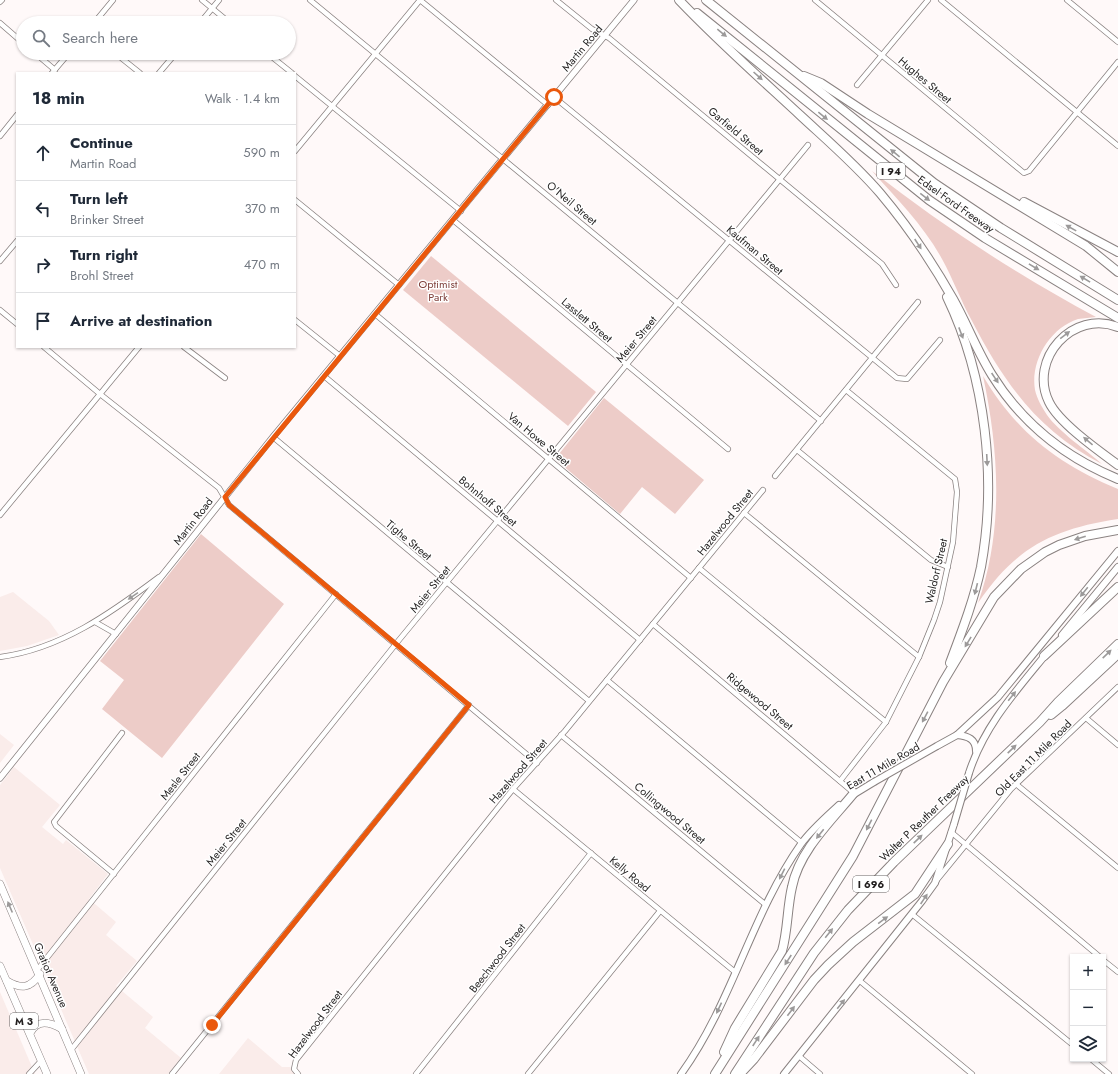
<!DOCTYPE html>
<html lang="en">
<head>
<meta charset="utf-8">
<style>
	:root { --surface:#fff; --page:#f6f6f7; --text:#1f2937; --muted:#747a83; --line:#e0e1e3 }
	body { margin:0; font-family:Jost,sans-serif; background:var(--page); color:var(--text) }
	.controls { position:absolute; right:12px; bottom:12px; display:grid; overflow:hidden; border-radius:0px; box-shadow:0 1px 3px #0004 }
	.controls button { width:36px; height:36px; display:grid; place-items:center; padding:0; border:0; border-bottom:1px solid var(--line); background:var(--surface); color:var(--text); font:20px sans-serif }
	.stop { position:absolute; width:12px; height:12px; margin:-9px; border:3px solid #ea580c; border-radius:50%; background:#fff }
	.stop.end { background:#ea580c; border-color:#fff; box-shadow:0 1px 4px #0008 }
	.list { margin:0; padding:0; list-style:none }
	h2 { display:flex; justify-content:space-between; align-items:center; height:52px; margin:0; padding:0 16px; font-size:17px }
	h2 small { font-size:13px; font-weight:400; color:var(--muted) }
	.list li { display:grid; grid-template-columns:26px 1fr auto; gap:12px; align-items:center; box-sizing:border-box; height:56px; padding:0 16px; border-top:1px solid var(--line) }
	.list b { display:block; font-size:15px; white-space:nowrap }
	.list p { margin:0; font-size:13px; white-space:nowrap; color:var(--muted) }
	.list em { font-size:13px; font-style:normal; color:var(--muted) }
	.icon { flex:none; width:22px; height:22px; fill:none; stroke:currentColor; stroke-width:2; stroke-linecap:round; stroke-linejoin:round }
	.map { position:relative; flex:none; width:1118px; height:1074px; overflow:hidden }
	.search { position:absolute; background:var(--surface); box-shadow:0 1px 3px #0004; left:16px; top:16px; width:280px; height:44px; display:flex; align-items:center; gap:10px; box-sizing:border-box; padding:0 14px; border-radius:22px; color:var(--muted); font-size:15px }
	.panel { position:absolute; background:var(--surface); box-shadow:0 1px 3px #0004; left:16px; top:72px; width:280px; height:276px; border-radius:0px }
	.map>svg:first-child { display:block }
</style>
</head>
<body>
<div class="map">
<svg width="1118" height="1074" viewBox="0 0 1118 1074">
	<rect width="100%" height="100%" fill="#fff9f9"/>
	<g fill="#faecea">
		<polygon points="13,592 49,621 59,635 27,646 0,651 0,597"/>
		<polygon points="0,734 14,745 0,763"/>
		<polygon points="14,767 60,805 42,827 63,844 66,840 108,874 89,899 116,922 106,935 137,961 116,986 153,1017 145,1028 181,1058 168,1074 89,1074 0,868 0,785"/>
		<polygon points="0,992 35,1074 0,1074"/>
		<polygon points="248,1038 282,1067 290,1067 295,1074 219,1074"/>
	</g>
	<g fill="#edccc8">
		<path d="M 872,171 C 943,226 1017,275 1096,317 C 1090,318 1084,318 1078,319 C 1050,328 1030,361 1035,390 C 1037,399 1042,407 1047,415 C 1058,431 1087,451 1102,464 C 1039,432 1004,383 972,321 C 961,301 953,279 942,259 C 924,226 897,199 872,171 Z"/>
		<polygon points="431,256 596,392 568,426 403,290"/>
		<path d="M 983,376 C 1016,432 1059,465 1118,489 L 1118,519 C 1053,529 1016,547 978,603 C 1004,530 999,451 983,376 Z"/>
		<polygon points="604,398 704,480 675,514 642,487 620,514 555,459"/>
		<polygon points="201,534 284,604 162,758 102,709 124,680 100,661"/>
	</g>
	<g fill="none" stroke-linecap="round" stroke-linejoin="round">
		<g stroke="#8a8281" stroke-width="6">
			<g id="minor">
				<polyline points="202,0 230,23"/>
				<polyline points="310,0 821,421"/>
				<polyline points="556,0 592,29 609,38 882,264 896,285"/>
				<polyline points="815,0 1024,173 1029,171 1118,62"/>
				<polyline points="941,0 1118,146"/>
				<polyline points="1067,0 1118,42"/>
				<polyline points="0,2 2,0"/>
				<polyline points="0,23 23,43"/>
				<polyline points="94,23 113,0"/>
				<polyline points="200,23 219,0"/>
				<polyline points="35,53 55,70"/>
				<polyline points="115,53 140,73"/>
				<polyline points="267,53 292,73"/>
				<polyline points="52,73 69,53"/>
				<polyline points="159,73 176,53"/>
				<polyline points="295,76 461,211"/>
				<polyline points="857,85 928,0"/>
				<polyline points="554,97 897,378 907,379 940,340"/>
				<polyline points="0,136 17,115"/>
				<polyline points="295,151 420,0 548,105"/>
				<polyline points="295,200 399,285"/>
				<polyline points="453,220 728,449"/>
				<polyline points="0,261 17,241"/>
				<polyline points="0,310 17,324"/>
				<polyline points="375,314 691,578"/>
				<polyline points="295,320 340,356"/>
				<polyline points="44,347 100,394 219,488 229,505 537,763"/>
				<polyline points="184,347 225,378"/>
				<polyline points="324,376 640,640"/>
				<polyline points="273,437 589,701"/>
				<polyline points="797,450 931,560 948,567"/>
				<polyline points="775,476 918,302"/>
				<polyline points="744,513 919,657"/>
				<polyline points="0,515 139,347"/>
				<polyline points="699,568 886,722"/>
				<polyline points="95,622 116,634"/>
				<polyline points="653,624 854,793"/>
				<path d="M 0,657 C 61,649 111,613 159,577"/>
				<polyline points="607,680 802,843"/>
				<polyline points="1086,718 1118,745"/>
				<polyline points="561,735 766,905"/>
				<polyline points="840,781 886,722 919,657 934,620 940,602 953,542 957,492 955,479 846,390"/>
				<polyline points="1016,784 1118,868"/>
				<polyline points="513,789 735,972"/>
				<polyline points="951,832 1100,957"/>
				<polyline points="114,874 56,826 54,822 122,733"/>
				<polyline points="936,881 1011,789 1118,687"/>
				<polyline points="913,915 1073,1045"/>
				<polyline points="1103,960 1118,972"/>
				<polyline points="38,969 336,594"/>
				<polyline points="860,981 972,1074"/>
				<polyline points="71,1050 399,640 808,145"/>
				<polyline points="799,1056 820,1074"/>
				<polyline points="1091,1059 1109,1074"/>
				<polyline points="29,1074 41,1061"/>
				<polyline points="172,1074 469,705"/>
				<polyline points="298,1074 294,1069 296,1060 513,789 565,731 763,490"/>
				<polyline points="416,1074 591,853"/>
				<polyline points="528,1074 660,911"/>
			</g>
		</g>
		<g stroke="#8a8281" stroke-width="7">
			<polyline id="tertiary" points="0,778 273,437 634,0"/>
		</g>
		<g stroke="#8a8281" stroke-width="8">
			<g id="secondary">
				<polyline points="1062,635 1118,567"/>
				<path d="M 957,735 C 968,736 976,739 976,751"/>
				<polyline points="937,746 957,735 998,697 1118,551"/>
				<path d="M 969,773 C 984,726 1016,691 1047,653"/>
				<polyline points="851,796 874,782"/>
				<path d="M 681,1074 C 732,1004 751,915 801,844 C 811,830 826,817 839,805"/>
				<polyline points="784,1074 922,901 935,883 954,824"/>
			</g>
		</g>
		<g stroke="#8a8281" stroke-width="8">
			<g id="primary">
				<polyline points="0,884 81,1074"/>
				<polyline points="0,966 47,1074"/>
				<path d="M 7,981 C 21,989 30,989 40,974"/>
				<path d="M 30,1033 C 38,1019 49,1022 62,1029"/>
			</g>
		</g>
		<g stroke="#8a8281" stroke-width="10">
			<g id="motorway">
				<path d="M 679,0 C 718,41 760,78 801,116 C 828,141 856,165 880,193 C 907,225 932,262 953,299 C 967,324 977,351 992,375 C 1022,423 1066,458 1118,479"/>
				<polyline points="706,0 934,183 1001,228 1118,300"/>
				<polyline points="697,13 929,200 985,238 1118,318"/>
				<polyline points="804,76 821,83 868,114 1086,246 1118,272"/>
				<polyline points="1024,202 1118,252"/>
				<path d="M 947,297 C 986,378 997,480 981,567 C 974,600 962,631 950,663"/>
				<path d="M 1118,327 C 1073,309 1028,359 1049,402 C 1059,423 1099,451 1118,465"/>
				<polyline points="1044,656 1118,587"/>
				<polyline points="1051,715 1062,706 1118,654"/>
				<path d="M 724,1052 L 735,1028 L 782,951 C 788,930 787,908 792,887 C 799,851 831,821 854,793"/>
				<polyline points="715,1074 853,856 943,682 994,597 1021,569 1045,552 1059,545 1085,536 1118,530"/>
				<polyline points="735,1074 814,953 848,910 894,862 1040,722 1058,702 1118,644"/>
				<polyline points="740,1074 754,1059 814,980 828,965 853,942 915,894 948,844"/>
			</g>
		</g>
		<use href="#minor" stroke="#fff" stroke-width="4.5"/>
		<use href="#tertiary" stroke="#fff" stroke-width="5.5"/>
		<use href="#secondary" stroke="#fff" stroke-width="6"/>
		<use href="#primary" stroke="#fff" stroke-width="7"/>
		<use href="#motorway" stroke="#fff" stroke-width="8"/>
		<g stroke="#8a8281" stroke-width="8" stroke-linecap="butt">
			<g id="secondary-bridge">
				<polyline points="874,782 937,746"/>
				<polyline points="954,824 969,773"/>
			</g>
		</g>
		<use href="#secondary-bridge" stroke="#fff" stroke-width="6"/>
	</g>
	<defs><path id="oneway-solid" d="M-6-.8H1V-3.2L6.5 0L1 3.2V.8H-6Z"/></defs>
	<g fill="#9c9a9a">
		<use href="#oneway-solid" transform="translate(722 33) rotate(39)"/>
		<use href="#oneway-solid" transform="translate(758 76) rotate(42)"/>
		<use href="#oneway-solid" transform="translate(823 116) rotate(39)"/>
		<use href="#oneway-solid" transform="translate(895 153) rotate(-141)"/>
		<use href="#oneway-solid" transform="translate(925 197) rotate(38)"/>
		<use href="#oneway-solid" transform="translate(1071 228) rotate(-151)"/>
		<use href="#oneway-solid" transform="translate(918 244) rotate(57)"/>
		<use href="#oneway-solid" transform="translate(1034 267) rotate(31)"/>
		<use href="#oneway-solid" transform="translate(1085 279) rotate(-149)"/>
		<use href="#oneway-solid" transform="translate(961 333) rotate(69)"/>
		<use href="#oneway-solid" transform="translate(1065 335) rotate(-37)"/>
		<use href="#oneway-solid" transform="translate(995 378) rotate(56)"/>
		<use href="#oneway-solid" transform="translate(1088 441) rotate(-140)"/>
		<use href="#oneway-solid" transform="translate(987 460) rotate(87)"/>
		<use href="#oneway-solid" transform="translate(1080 538) rotate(163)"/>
		<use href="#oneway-solid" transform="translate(976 589) rotate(104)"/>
		<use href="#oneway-solid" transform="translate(1084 592) rotate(129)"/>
		<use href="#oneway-solid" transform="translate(133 596) rotate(146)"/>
		<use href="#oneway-solid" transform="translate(968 642) rotate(121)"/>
		<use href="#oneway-solid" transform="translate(1107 654) rotate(-44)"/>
		<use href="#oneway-solid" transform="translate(1012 696) rotate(-51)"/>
		<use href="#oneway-solid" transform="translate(925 717) rotate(118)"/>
		<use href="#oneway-solid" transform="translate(1012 749) rotate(-44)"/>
		<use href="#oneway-solid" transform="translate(869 825) rotate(117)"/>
		<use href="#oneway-solid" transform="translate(820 834) rotate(128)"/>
		<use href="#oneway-solid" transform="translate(918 839) rotate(-44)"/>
		<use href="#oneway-solid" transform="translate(782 874) rotate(117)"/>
		<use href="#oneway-solid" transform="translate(924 899) rotate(-56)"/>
		<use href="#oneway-solid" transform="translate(10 907) rotate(-113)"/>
		<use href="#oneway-solid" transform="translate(883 920) rotate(-36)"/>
		<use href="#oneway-solid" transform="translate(829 933) rotate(-51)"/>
		<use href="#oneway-solid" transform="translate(788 960) rotate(123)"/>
		<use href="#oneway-solid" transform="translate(841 1004) rotate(-51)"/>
		<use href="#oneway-solid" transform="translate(719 1008) rotate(115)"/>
		<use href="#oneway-solid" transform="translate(791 1011) rotate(-53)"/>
		<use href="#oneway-solid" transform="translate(756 1041) rotate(-57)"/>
	</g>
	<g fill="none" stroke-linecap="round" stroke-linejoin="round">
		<polyline stroke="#ea580c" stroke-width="5" points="212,1025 469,705 229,505 225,497 554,97"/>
	</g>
	<g text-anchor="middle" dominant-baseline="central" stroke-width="3" stroke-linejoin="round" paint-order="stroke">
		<g fill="#fff" stroke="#646262" stroke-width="1">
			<rect x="877" y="163" width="28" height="16" rx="3"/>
			<rect x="853" y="876" width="36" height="16" rx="3"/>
			<rect x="10" y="1013" width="28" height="16" rx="3"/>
		</g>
		<g font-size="10" font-weight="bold" fill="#221f1f">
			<text x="891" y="171">I 94</text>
			<text x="871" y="884">I 696</text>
			<text x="24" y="1021">M 3</text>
		</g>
		<g font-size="11" fill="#221f1f" stroke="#fff">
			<text transform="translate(582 48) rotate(-50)">Martin Road</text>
			<text transform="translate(925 80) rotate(40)">Hughes Street</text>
			<text transform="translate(736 131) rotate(40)">Garfield Street</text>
			<text transform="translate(572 203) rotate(40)">O'Neil Street</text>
			<text transform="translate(956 204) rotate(35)">Edsel Ford Freeway</text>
			<text transform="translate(755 250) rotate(40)">Kaufman Street</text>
			<text transform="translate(587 320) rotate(40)">Lasslett Street</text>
			<text transform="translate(636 339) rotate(-50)">Meier Street</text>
			<text transform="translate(539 439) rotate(40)">Van Howe Street</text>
			<text transform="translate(488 501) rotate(40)">Bohnhoff Street</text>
			<text transform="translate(193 521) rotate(-52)">Martin Road</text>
			<text transform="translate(725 522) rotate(-51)">Hazelwood Street</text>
			<text transform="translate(409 540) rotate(40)">Tighe Street</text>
			<text transform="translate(936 571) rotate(-77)">Waldorf Street</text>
			<text transform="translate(430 589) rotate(-51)">Meier Street</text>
			<text transform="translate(760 701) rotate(40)">Ridgewood Street</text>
			<text transform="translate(1033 758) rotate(-45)">Old East 11 Mile Road</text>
			<text transform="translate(883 766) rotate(-30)">East 11 Mile Road</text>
			<text transform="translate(518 771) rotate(-49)">Hazelwood Street</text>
			<text transform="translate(180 776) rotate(-52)">Mesle Street</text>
			<text transform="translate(670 813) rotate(40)">Collingwood Street</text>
			<text transform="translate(924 818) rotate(-44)">Walter P Reuther Freeway</text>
			<text transform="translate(226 842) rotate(-51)">Meier Street</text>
			<text transform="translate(630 874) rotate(40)">Kelly Road</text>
			<text transform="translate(497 958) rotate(-52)">Beechwood Street</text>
			<text transform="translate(51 975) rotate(67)">Gratiot Avenue</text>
			<text transform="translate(315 1024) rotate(-53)">Hazelwood Street</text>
		</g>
		<g font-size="11" fill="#80423d" stroke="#fff">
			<text x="438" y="284">Optimist<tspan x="438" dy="13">Park</tspan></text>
		</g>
	</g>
</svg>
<div class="controls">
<button>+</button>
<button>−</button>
<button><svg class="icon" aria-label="layers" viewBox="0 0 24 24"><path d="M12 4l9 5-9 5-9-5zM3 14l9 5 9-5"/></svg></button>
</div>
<div class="stop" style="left:554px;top:97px"></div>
<div class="stop end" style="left:212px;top:1025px"></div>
<div class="search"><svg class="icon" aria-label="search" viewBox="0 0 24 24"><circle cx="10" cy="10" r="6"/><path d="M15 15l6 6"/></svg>Search here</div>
<section class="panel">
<h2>18 min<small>Walk · 1.4 km</small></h2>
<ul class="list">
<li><svg class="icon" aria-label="ahead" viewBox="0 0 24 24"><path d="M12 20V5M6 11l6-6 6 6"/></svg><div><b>Continue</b><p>Martin Road</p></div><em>590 m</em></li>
<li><svg class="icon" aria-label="left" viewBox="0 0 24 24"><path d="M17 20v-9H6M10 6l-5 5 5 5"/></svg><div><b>Turn left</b><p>Brinker Street</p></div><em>370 m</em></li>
<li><svg class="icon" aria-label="right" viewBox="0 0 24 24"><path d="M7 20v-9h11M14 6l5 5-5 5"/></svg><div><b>Turn right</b><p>Brohl Street</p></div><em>470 m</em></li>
<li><svg class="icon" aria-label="arrive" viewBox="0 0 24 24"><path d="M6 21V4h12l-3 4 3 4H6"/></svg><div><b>Arrive at destination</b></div></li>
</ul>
</section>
</div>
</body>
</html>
